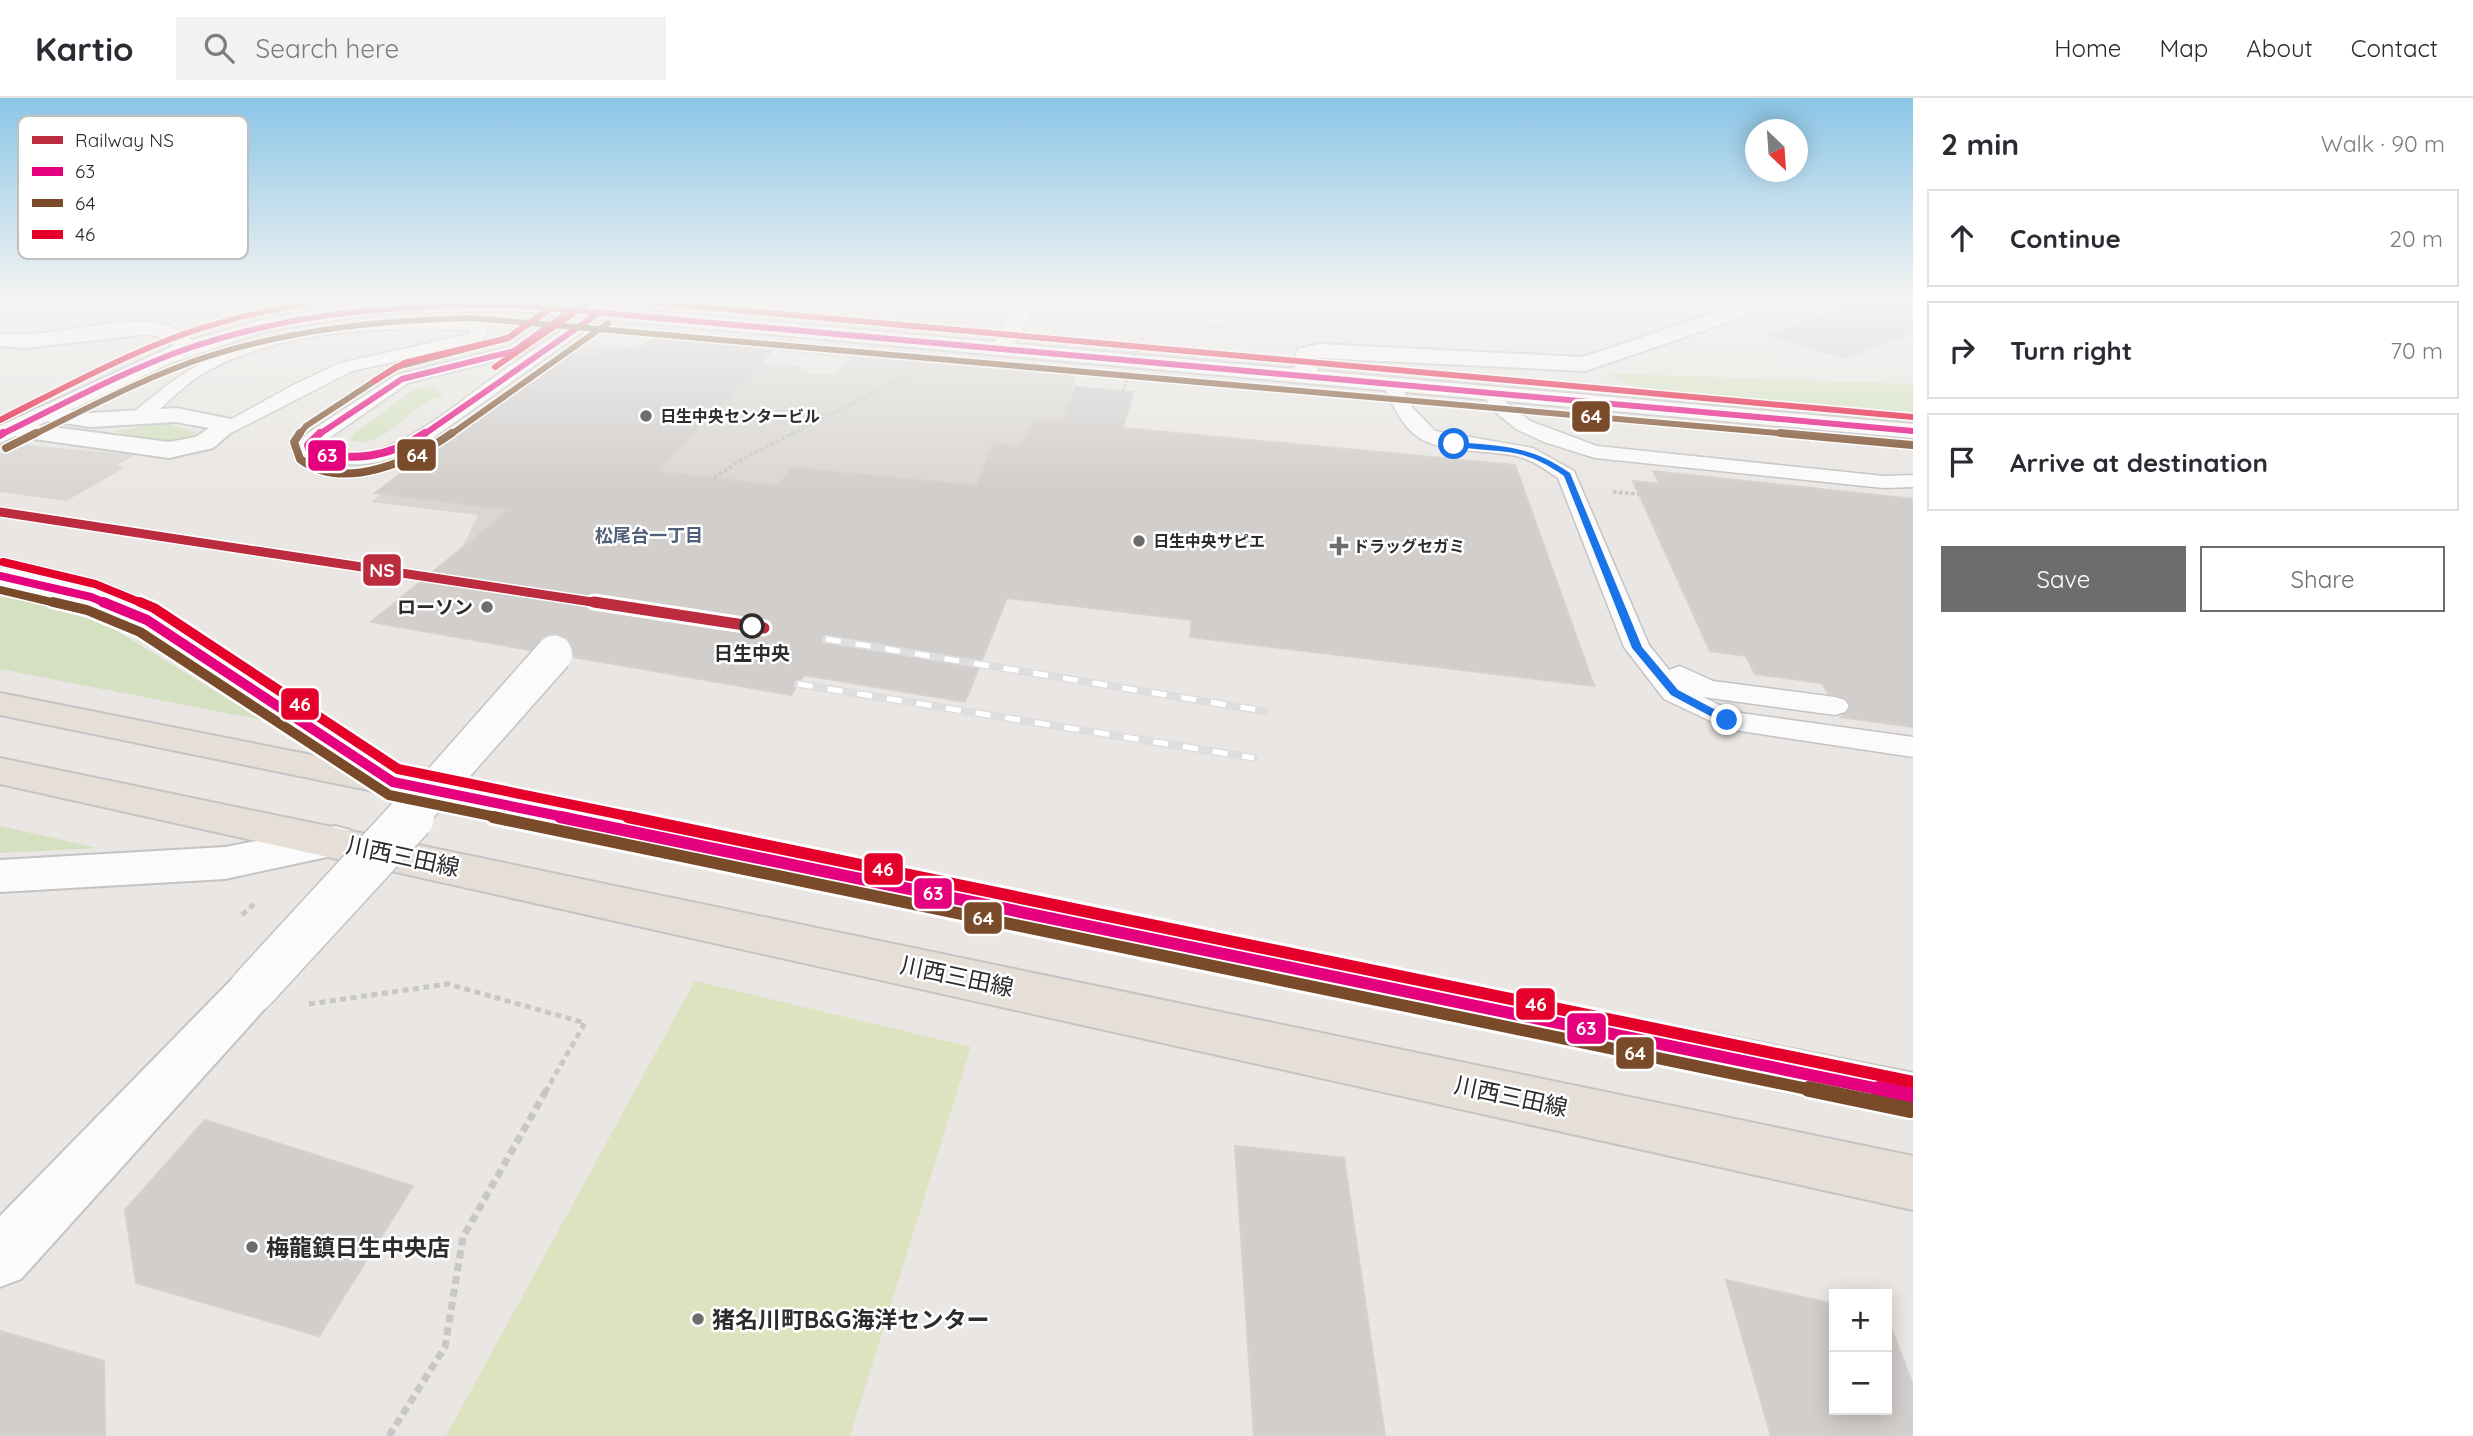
<!DOCTYPE html>
<html lang="en">
<head>
<meta charset="utf-8">
<style>
	:root { --surface:#fff; --page:#f2f2f3; --text:#2b2b33; --muted:#7c7c81; --line:#e1e1e2; --accent:#6e6d6c }
	body { margin:0; font-family:Quicksand,"Noto Sans JP",sans-serif; background:var(--page); color:var(--text) }
	.controls { position:absolute; right:21px; bottom:21px; display:grid; overflow:hidden; border-radius:0px; box-shadow:0 4px 18px #0003 }
	.controls button { width:63px; height:63px; display:grid; place-items:center; padding:0; border:0; border-bottom:2px solid var(--line); background:var(--surface); color:var(--text); font:35px sans-serif }
	.compass { position:absolute; left:1745px; top:21px; width:63px; height:63px; border-radius:50%; background:var(--surface); box-shadow:0 4px 18px #0003; rotate:155deg }
	.stop { position:absolute; width:21px; height:21px; margin:-16px; border:5px solid #1a73e8; border-radius:50%; background:#fff }
	.stop.end { background:#1a73e8; border-color:#fff; box-shadow:0 2px 7px #0008 }
	.list { margin:0; padding:0; list-style:none }
	h2 { display:flex; justify-content:space-between; align-items:center; height:91px; margin:0; padding:0 28px; font-size:30px }
	h2 small { font-size:23px; font-weight:400; color:var(--muted) }
	.list li { display:grid; grid-template-columns:46px 1fr auto; gap:21px; align-items:center; box-sizing:border-box; height:98px; margin:0 14px 14px; padding:0 14px; border:2px solid var(--line); border-radius:0px }
	.list b { display:block; font-size:26px; white-space:nowrap }
	.list em { font-size:23px; font-style:normal; color:var(--muted) }
	.actions { display:flex; gap:14px; padding:21px 28px }
	.actions a { flex:1; padding:16px 0; border:2px solid var(--accent); border-radius:0px; text-align:center; font-size:24px; color:var(--accent) }
	.actions .main { background:var(--accent); color:#fff }
	.icon { flex:none; width:38px; height:38px; fill:none; stroke:currentColor; stroke-width:2; stroke-linecap:round; stroke-linejoin:round }
	.map { position:relative; flex:none; width:1913px; height:1338px; overflow:hidden }
	header { display:flex; align-items:center; gap:42px; box-sizing:border-box; height:98px; padding:0 35px; background:var(--surface); border-bottom:2px solid var(--line) }
	header strong { font-size:33px }
	nav { display:flex; gap:38px; margin-inline-start:auto; font-size:24px }
	.search { width:490px; height:63px; background:var(--page); display:flex; align-items:center; gap:18px; box-sizing:border-box; padding:0 24px; border-radius:0px; color:var(--muted); font-size:26px }
	main { display:flex }
	aside { flex:1; background:var(--surface) }
	.map>svg:first-child { display:block }
</style>
</head>
<body>
<header>
<strong>Kartio</strong>
<div class="search"><svg class="icon" aria-label="search" viewBox="0 0 24 24"><circle cx="10" cy="10" r="6"/><path d="M15 15l6 6"/></svg>Search here</div>
<nav><a>Home</a><a>Map</a><a>About</a><a>Contact</a></nav>
</header>
<main>
<div class="map">
<svg width="1913" height="1338" viewBox="0 0 1913 1338">
	<rect width="100%" height="100%" fill="#e9e6e3"/>
	<g fill="#d4e0c0">
		<polygon points="1606,275 1913,286 1913,314 1641,292"/>
		<path d="M 433,288 L 443,297 C 436,301 429,302 423,306 C 403,320 376,353 350,342 L 354,336 L 414,291 Z"/>
		<path d="M 164,325 L 197,334 C 184,349 131,340 114,333 Z"/>
		<polygon points="0,498 58,509 104,525 262,622 0,571"/>
		<polygon points="0,728 97,750 0,755"/>
	</g>
	<polygon fill="#dde3bf" points="695,883 971,949 850,1338 446,1338"/>
	<g fill="#d9d6d3">
		<polygon points="583,246 610,249 555,294 635,397 754,265 804,268 799,274 834,277 849,260 768,252 772,248 1078,271 1062,324 1033,321 1004,391 769,401 610,474 462,450 478,417 371,404"/>
		<polygon points="27,347 135,357 117,367 124,369 119,373 66,403 0,394 0,355"/>
	</g>
	<g fill="#d1cecc" stroke="#d4d1cf" stroke-width="2">
		<polygon points="1863,203 1913,203 1913,234 1845,260 1767,237"/>
		<polygon points="655,238 772,248 768,252 773,252 657,373 778,388 792,369 977,388 993,345 1021,348 1033,321 1062,324 1075,289 1133,294 1123,330 1515,367 1594,588 1190,539 1192,522 1007,500 965,604 804,577 791,597 574,559 568,541 557,536 547,537 530,552 371,524 509,412 375,395 560,256 595,260 610,249 638,252"/>
		<polygon points="1653,373 1913,401 1913,629 1841,619 1847,615 1851,607 1846,599 1828,595 1822,585 1755,576 1746,558 1710,553 1633,383 1660,386"/>
		<polygon points="205,1022 413,1088 319,1238 136,1185 125,1112"/>
		<polygon points="1235,1048 1344,1060 1385,1338 1254,1338"/>
		<polygon points="1726,1182 1834,1206 1834,1312 1887,1312 1887,1219 1913,1287 1913,1338 1771,1338"/>
		<polygon points="0,1233 104,1263 105,1338 0,1338"/>
	</g>
	<g fill="none" stroke-linecap="round" stroke-linejoin="round">
		<g stroke="#c4c3c3" stroke-width="3">
			<g id="lane">
				<path d="M 572,207 L 580,212 L 577,215 L 520,257 L 408,285 L 318,348 C 371,384 455,306 497,277 C 529,254 562,233 594,211 L 606,211 L 606,217 L 420,349 C 376,369 350,372 303,357 L 298,347 L 308,335 L 396,277 L 508,249 Z"/>
				<path d="M 413,222 L 481,223 L 489,228 L 482,242 L 466,248 L 352,273 L 229,336 L 222,338 L 212,332 L 293,287 L 340,265 L 469,236 L 471,232 C 384,228 282,231 204,275 C 183,287 166,307 147,322 L 140,324 L 131,318 C 137,310 147,303 155,297 C 226,235 322,226 413,222 Z"/>
				<path d="M 1392,281 L 1398,282 L 1412,309 L 1435,333 L 1533,350 L 1574,373 L 1649,547 L 1669,572 L 1680,568 L 1713,583 L 1835,599 L 1845,602 L 1849,608 L 1845,614 L 1835,617 L 1703,599 L 1734,614 L 1913,639 L 1913,659 L 1727,631 L 1664,601 L 1624,549 L 1558,380 C 1546,372 1534,363 1520,359 C 1484,349 1433,360 1407,329 C 1396,316 1390,301 1383,286 Z"/>
				<polygon points="1491,290 1497,291 1506,304 1530,323 1597,348 1884,378 1913,377 1913,389 1884,390 1595,360 1544,344 1516,331 1493,312 1482,295"/>
			</g>
		</g>
		<g stroke="#c4c3c3" stroke-width="4">
			<g id="street">
				<path d="M 1750,203 L 1781,203 L 1778,207 L 1585,273 L 1320,260 L 1317,260 L 1318,279 L 1315,284 L 1299,284 C 1294,276 1293,259 1298,251 L 1320,246 L 1583,259 Z"/>
				<polygon points="44,309 91,315 176,310 231,321 234,332 213,350 169,360 13,338 4,336 1,331 4,326 13,324 169,344 196,339 209,330 176,324 91,329 35,321 32,316 35,311"/>
				<polygon points="252,872 269,878 276,892 269,906 21,1181 0,1189 0,1118 235,878"/>
			</g>
		</g>
		<g stroke="#c4c3c3" stroke-width="4">
			<g id="secondary">
				<path d="M 380,203 L 540,203 L 995,244 L 1016,203 L 1036,203 L 1015,246 L 1913,326 L 1913,340 L 514,213 L 390,214 L 270,232 L 173,264 L 0,345 L 0,328 L 173,248 L 164,240 L 148,236 L 25,250 L 0,248 L 0,236 C 50,240 98,222 147,224 C 165,224 179,231 192,242 L 268,220 Z"/>
				<polygon points="0,469 102,492 159,515 407,675 413,684 407,693 393,697 379,693 135,529 81,506 0,487"/>
				<polygon points="335,728 350,732 356,743 350,754 225,781 0,794 0,762 225,749"/>
			</g>
		</g>
		<g stroke="#c5c4c2" stroke-width="4">
			<g id="primary">
				<polygon points="0,595 1913,975 1913,1021 393,697 0,617"/>
				<polygon points="0,660 1913,1058 1913,1112 0,686"/>
			</g>
		</g>
		<g stroke="#c7c7c6" stroke-width="2.5" stroke-dasharray="2.5 2" stroke-linecap="butt">
			<polyline points="1533,221 1545,228"/>
			<polyline points="1151,228 1167,225 1281,233"/>
			<polyline points="790,337 908,278"/>
		</g>
		<g stroke="#c7c7c6" stroke-width="3.5" stroke-dasharray="3.5 2.5" stroke-linecap="butt">
			<polyline points="714,380 746,359 793,335"/>
			<polyline points="1613,394 1639,396"/>
		</g>
		<g stroke="#c7c7c6" stroke-width="5" stroke-dasharray="6 4.5" stroke-linecap="butt">
			<polyline points="242,817 254,806"/>
			<polyline points="309,906 448,886 585,925 546,993"/>
		</g>
		<polyline stroke="#c7c7c6" stroke-width="7" stroke-dasharray="8 5" stroke-linecap="butt" points="389,1338 445,1249 463,1139 547,991"/>
		<use href="#lane" fill="#fcfbfb" fill-rule="evenodd"/>
		<use href="#street" fill="#fcfbfb" fill-rule="evenodd"/>
		<use href="#secondary" fill="#fcfbfb" fill-rule="evenodd"/>
		<use href="#primary" fill="#e5dfd7" fill-rule="evenodd"/>
		<g stroke="#dedee0" stroke-width="8">
			<g id="rail">
				<polyline points="826,541 1264,613"/>
				<polyline points="798,586 1254,660"/>
			</g>
		</g>
		<use href="#rail" stroke="#fff" stroke-width="5" stroke-dasharray="15" stroke-linecap="butt"/>
		<g stroke="#c4c3c3" stroke-width="39" stroke-linecap="butt">
			<polyline id="street-bridge-far1" points="409,720 554,556"/>
		</g>
		<g stroke="#c4c3c3" stroke-width="49" stroke-linecap="butt">
			<polyline id="street-bridge" points="252,892 411,719"/>
		</g>
		<g stroke="#c7c7c6" stroke-width="2.5" stroke-dasharray="2.5 2" stroke-linecap="butt">
			<polyline points="781,253 826,203"/>
			<polyline points="1123,293 1141,240"/>
		</g>
		<use href="#street-bridge-far1" stroke="#fcfbfb" stroke-width="36"/>
		<use href="#street-bridge" stroke="#fcfbfb" stroke-width="46"/>
		<g stroke="#fff" stroke-width="9">
			<g id="bus-1-far4">
				<path d="M 0,337 C 62,307 123,273 189,250 C 294,214 403,206 514,207 L 1913,333"/>
				<polyline points="318,337 402,281 514,253 564,217"/>
				<polyline points="423,337 600,214"/>
			</g>
		</g>
		<g stroke="#fff" stroke-width="11">
			<g id="bus-1-far3">
				<path d="M 320,335 L 308,347 L 310,353 C 352,364 389,360 425,335"/>
				<polyline points="0,337 3,335"/>
				<polyline points="0,478 91,499 108,506"/>
			</g>
		</g>
		<g stroke="#fff" stroke-width="15">
			<polyline id="bus-1-far2" points="103,504 147,522 393,684 569,720"/>
		</g>
		<g stroke="#fff" stroke-width="18">
			<polyline id="bus-1-far1" points="560,719 1888,993"/>
		</g>
		<g stroke="#fff" stroke-width="21">
			<polyline id="bus-1" points="1879,991 1913,998"/>
		</g>
		<g stroke="#fff" stroke-width="9">
			<g id="bus-2-far4">
				<path d="M 33,337 C 90,309 147,278 209,258 C 295,231 383,222 473,220 L 1800,337"/>
				<polyline points="299,337 306,328 396,269 508,240 556,206"/>
				<polyline points="450,337 608,225"/>
			</g>
		</g>
		<g stroke="#fff" stroke-width="11">
			<g id="bus-2-far3">
				<path d="M 300,335 L 294,344 L 300,361 C 343,395 414,362 452,335"/>
				<polyline points="1780,335 1912,347"/>
				<polyline points="6,350 36,335"/>
				<polyline points="0,492 60,506"/>
			</g>
		</g>
		<g stroke="#fff" stroke-width="15">
			<polyline id="bus-2-far2" points="53,504 87,512 140,534 389,697 501,720"/>
		</g>
		<g stroke="#fff" stroke-width="18">
			<polyline id="bus-2-far1" points="493,719 1817,993"/>
		</g>
		<g stroke="#fff" stroke-width="21">
			<polyline id="bus-2" points="1809,991 1910,1012"/>
		</g>
		<g stroke="#fff" stroke-width="9">
			<g id="bus-3-far3">
				<polyline points="638,203 1913,319"/>
				<polyline points="495,269 591,203"/>
				<polyline points="374,283 404,265 508,240 547,213"/>
				<path d="M 0,322 C 60,292 120,259 184,236 C 227,221 272,211 318,203"/>
			</g>
		</g>
		<g stroke="#fff" stroke-width="11">
			<polyline id="bus-3-far2" points="3,464 95,486 144,506"/>
		</g>
		<g stroke="#fff" stroke-width="15">
			<polyline id="bus-3-far1" points="140,504 154,510 398,671 637,720"/>
		</g>
		<g stroke="#fff" stroke-width="18">
			<polyline id="bus-3" points="628,719 1913,984"/>
		</g>
		<use href="#bus-1-far4" stroke="#e5007d" stroke-width="6"/>
		<use href="#bus-1-far3" stroke="#e5007d" stroke-width="8"/>
		<use href="#bus-1-far2" stroke="#e5007d" stroke-width="10"/>
		<use href="#bus-1-far1" stroke="#e5007d" stroke-width="12"/>
		<use href="#bus-1" stroke="#e5007d" stroke-width="16"/>
		<use href="#bus-2-far4" stroke="#7a4b2a" stroke-width="6"/>
		<use href="#bus-2-far3" stroke="#7a4b2a" stroke-width="8"/>
		<use href="#bus-2-far2" stroke="#7a4b2a" stroke-width="10"/>
		<use href="#bus-2-far1" stroke="#7a4b2a" stroke-width="12"/>
		<use href="#bus-2" stroke="#7a4b2a" stroke-width="16"/>
		<use href="#bus-3-far3" stroke="#e4002b" stroke-width="6"/>
		<use href="#bus-3-far2" stroke="#e4002b" stroke-width="8"/>
		<use href="#bus-3-far1" stroke="#e4002b" stroke-width="10"/>
		<use href="#bus-3" stroke="#e4002b" stroke-width="12"/>
		<g stroke="#fff" stroke-width="12">
			<polyline id="rail-1-far1" points="0,414 605,506"/>
		</g>
		<g stroke="#fff" stroke-width="17">
			<polyline id="rail-1" points="594,504 764,530"/>
		</g>
		<use href="#rail-1-far1" stroke="#bd2b3f" stroke-width="9"/>
		<use href="#rail-1" stroke="#bd2b3f" stroke-width="11"/>
	</g>
	<linearGradient id="sky" x2="0" y2="1"><stop stop-color="#8bc5e6"/><stop offset="0.52" stop-color="#f5f4f2"/><stop offset="1" stop-color="#f5f4f2" stop-opacity="0"/></linearGradient>
	<rect width="1913" height="391" fill="url(#sky)"/>
	<path fill="#1a73e8" d="M 1454,344 C 1501,348 1530,347 1570,375 L 1642,549 L 1678,592 L 1731,620 L 1731,625 L 1723,625 L 1671,597 L 1632,550 L 1564,378 C 1521,347 1500,356 1451,348 Z"/>
	<g fill="#6e6d6c" stroke="#fff" stroke-width="2.5">
		<circle cx="646" cy="318" r="7"/>
		<circle cx="1139" cy="443" r="7"/>
		<path d="M1335.5 437.5h7v7h7v7h-7v7h-7v-7h-7v-7h7z"/>
		<circle cx="487" cy="509" r="7"/>
		<circle cx="252" cy="1149" r="7"/>
		<circle cx="698" cy="1221" r="7"/>
	</g>
	<circle fill="#fff" stroke="#2c2c2c" stroke-width="3.5" cx="752" cy="528" r="11"/>
	<g text-anchor="middle" dominant-baseline="central" stroke-width="5" stroke-linejoin="round" paint-order="stroke">
		<g font-size="16" font-weight="bold" fill="#2c2c2c" stroke="#fff" text-anchor="start">
			<text x="660" y="318">日生中央センタービル</text>
			<text x="1153" y="443">日生中央サピエ</text>
			<text x="1353" y="448">ドラッグセガミ</text>
		</g>
		<g font-size="18" font-weight="bold" fill="#516078" stroke="#fff">
			<text x="649" y="437">松尾台一丁目</text>
		</g>
		<g font-size="19" font-weight="bold" fill="#2c2c2c" stroke="#fff" text-anchor="end">
			<text x="473" y="509">ローソン</text>
		</g>
		<g font-size="19" font-weight="bold" fill="#2c2c2c" stroke="#fff">
			<text x="752" y="555">日生中央</text>
		</g>
		<g font-size="23" fill="#2c2c2c" stroke="#fff">
			<text transform="translate(403 758) rotate(12)">川西三田線</text>
			<text transform="translate(957 878) rotate(12)">川西三田線</text>
			<text transform="translate(1511 998) rotate(12)">川西三田線</text>
		</g>
		<g font-size="23" font-weight="bold" fill="#2c2c2c" stroke="#fff" text-anchor="start">
			<text x="266" y="1149">梅龍鎮日生中央店</text>
			<text x="712" y="1221">猪名川町B&amp;G海洋センター</text>
		</g>
	</g>
	<rect x="18" y="18" width="230" height="143" rx="10" fill="#fff" stroke="#c0c0c0" stroke-width="2"/>
	<rect x="32" y="38" width="31" height="8" fill="#bd2b3f"/>
	<rect x="32" y="69" width="31" height="9" fill="#e5007d"/>
	<rect x="32" y="101" width="31" height="8" fill="#7a4b2a"/>
	<rect x="32" y="132" width="31" height="9" fill="#e4002b"/>
	<g font-size="19" fill="#2c2c2c">
		<text x="75" y="49">Railway NS</text>
		<text x="75" y="80">63</text>
		<text x="75" y="112">64</text>
		<text x="75" y="143">46</text>
	</g>
	<g stroke="#fff" stroke-width="2.5">
		<rect x="1571" y="302" width="40" height="33" rx="7" fill="#7a4b2a"/>
		<rect x="396" y="340" width="41" height="34" rx="7" fill="#7a4b2a"/>
		<rect x="307" y="341" width="40" height="33" rx="7" fill="#e5007d"/>
		<rect x="362" y="455" width="40" height="34" rx="7" fill="#bd2b3f"/>
		<rect x="280" y="589" width="40" height="34" rx="7" fill="#e4002b"/>
		<rect x="863" y="754" width="41" height="34" rx="7" fill="#e4002b"/>
		<rect x="913" y="779" width="40" height="33" rx="7" fill="#e5007d"/>
		<rect x="963" y="803" width="40" height="34" rx="7" fill="#7a4b2a"/>
		<rect x="1515" y="889" width="41" height="34" rx="7" fill="#e4002b"/>
		<rect x="1566" y="914" width="41" height="33" rx="7" fill="#e5007d"/>
		<rect x="1615" y="938" width="40" height="34" rx="7" fill="#7a4b2a"/>
	</g>
	<g font-size="19" text-anchor="middle" font-weight="bold" fill="#fff">
		<text x="1591" y="325">64</text>
		<text x="417" y="364">64</text>
		<text x="327" y="364">63</text>
		<text x="382" y="479">NS</text>
		<text x="300" y="613">46</text>
		<text x="883" y="778">46</text>
		<text x="933" y="802">63</text>
		<text x="983" y="827">64</text>
		<text x="1536" y="913">46</text>
		<text x="1586" y="937">63</text>
		<text x="1635" y="962">64</text>
	</g>
</svg>
<div class="controls">
<button>+</button>
<button>−</button>
</div>
<svg class="compass" viewBox="-18 -18 36 36"><path d="M0-13l5 13h-10z" fill="#e53935"/><path d="M0 13l5-13h-10z" fill="#7c7c81"/></svg>
<div class="stop" style="left:1454px;top:346px"></div>
<div class="stop end" style="left:1727px;top:622px"></div>
</div>
<aside>
<h2>2 min<small>Walk · 90 m</small></h2>
<ul class="list">
<li><svg class="icon" aria-label="ahead" viewBox="0 0 24 24"><path d="M12 20V5M6 11l6-6 6 6"/></svg><div><b>Continue</b></div><em>20 m</em></li>
<li><svg class="icon" aria-label="right" viewBox="0 0 24 24"><path d="M7 20v-9h11M14 6l5 5-5 5"/></svg><div><b>Turn right</b></div><em>70 m</em></li>
<li><svg class="icon" aria-label="arrive" viewBox="0 0 24 24"><path d="M6 21V4h12l-3 4 3 4H6"/></svg><div><b>Arrive at destination</b></div></li>
</ul>
<div class="actions"><a class="main">Save</a><a>Share</a></div>
</aside>
</main>
</body>
</html>
